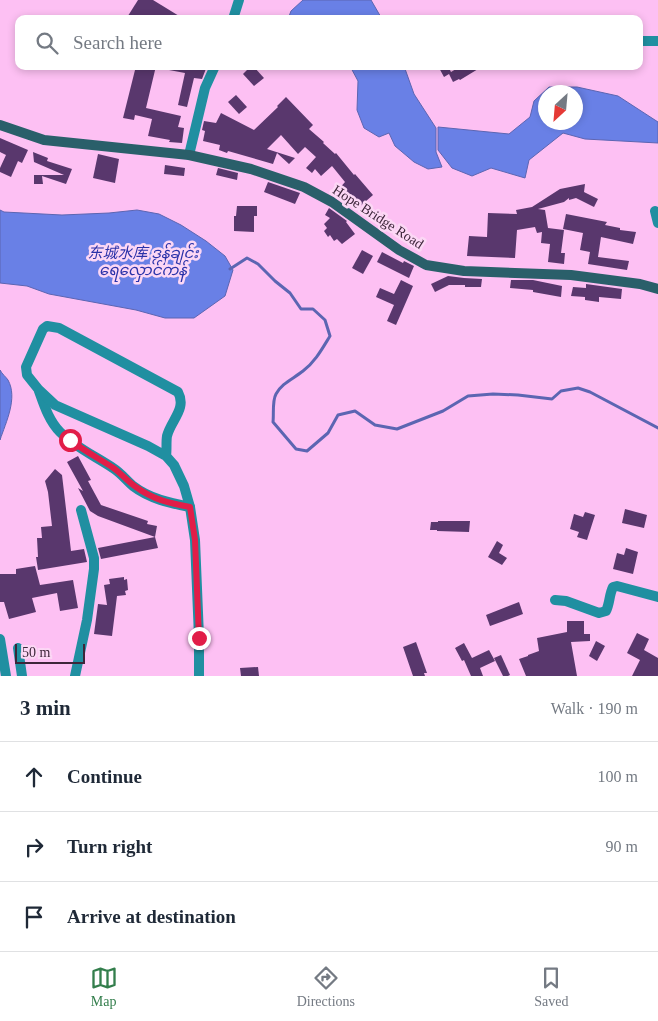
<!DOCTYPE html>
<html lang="en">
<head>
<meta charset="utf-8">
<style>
	:root { --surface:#fff; --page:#f2f2f3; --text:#1f2937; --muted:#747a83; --line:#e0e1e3; --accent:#337e4c }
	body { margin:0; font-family:"Times New Roman","Noto Sans SC","Noto Sans Myanmar",serif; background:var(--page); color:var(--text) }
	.compass { position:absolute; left:538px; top:85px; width:45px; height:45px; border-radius:50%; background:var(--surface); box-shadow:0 2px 8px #0003; rotate:206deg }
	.scale { position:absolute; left:15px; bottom:12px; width:70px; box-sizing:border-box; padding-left:5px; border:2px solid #3d263a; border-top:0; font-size:14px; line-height:18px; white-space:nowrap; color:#3d263a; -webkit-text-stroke:4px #fcd7f5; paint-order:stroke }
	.stop { position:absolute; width:15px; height:15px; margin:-11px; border:4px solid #e11d48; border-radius:50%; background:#fff }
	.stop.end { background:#e11d48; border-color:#fff; box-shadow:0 1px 5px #0008 }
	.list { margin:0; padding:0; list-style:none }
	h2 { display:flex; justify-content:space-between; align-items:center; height:65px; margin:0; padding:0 20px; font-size:21px }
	h2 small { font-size:16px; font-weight:400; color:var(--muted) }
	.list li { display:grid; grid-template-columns:32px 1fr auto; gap:15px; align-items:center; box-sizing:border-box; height:70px; padding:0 20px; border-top:1px solid var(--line) }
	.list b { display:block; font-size:19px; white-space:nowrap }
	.list em { font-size:16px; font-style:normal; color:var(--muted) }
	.icon { flex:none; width:28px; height:28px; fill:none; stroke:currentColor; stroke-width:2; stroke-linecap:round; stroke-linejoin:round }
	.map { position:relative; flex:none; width:658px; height:676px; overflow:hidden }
	.search { position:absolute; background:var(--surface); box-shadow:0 2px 8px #0003; left:15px; right:15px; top:15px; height:55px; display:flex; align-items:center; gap:12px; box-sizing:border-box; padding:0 18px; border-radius:10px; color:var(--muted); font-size:19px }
	.sheet { height:275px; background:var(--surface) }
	nav { display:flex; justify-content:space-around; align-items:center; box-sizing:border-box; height:70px; border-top:1px solid var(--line); background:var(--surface); font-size:14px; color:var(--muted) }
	nav a { display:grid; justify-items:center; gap:2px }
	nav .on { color:var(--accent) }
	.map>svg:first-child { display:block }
</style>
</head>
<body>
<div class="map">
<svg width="658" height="676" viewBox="0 0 658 676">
	<rect width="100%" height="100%" fill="#fdc0f3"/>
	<g fill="#6980e6" stroke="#5c65b2" fill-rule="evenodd">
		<polygon points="303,0 371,0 382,19 288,19 291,11"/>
		<polygon points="350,66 404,66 414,94 436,128 436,152 442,167 428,169 414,162 395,146 389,133 379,137 364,128 357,110 358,81"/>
		<path d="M 549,87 L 577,87 L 618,96 L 658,122 L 658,143 L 585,139 L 563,133 L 529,160 L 525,178 L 491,168 L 472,176 L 452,168 L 438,150 L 438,127 L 509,134 L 530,117 L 534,101 ZM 576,92 L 576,122 L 546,122 L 546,92 Z"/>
		<polygon points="0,210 4,212 62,215 109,213 137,210 159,214 181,225 206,241 225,256 233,270 225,296 194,318 165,318 136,310 49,294 27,286 0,283"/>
		<path d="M 0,370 C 2,374 6,377 8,380 C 18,398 6,422 0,440 Z"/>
	</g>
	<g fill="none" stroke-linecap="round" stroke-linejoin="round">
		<path stroke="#5c65b2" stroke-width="3" d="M 230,269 L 247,258 L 258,264 L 275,281 L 290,293 L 301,309 L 313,309 L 325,320 L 330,336 C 322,349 315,362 303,371 C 293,379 282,383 276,394 C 272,401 274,414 273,422 L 296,449 L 307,451 L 328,433 L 338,415 L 355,411 L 375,425 L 397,429 L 443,411 L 468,396 L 493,394 L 518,395 L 552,399 L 561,391 L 578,388 L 590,392 L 658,428"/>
	</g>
	<g fill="#59376d">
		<polygon points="138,0 153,0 184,19 126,19"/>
		<polygon points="136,66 156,66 146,108 181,116 178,127 184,128 182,143 169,142 170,140 148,136 152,119 135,115 134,120 123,118"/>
		<polygon points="169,66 207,66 202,79 194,78 187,107 178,105 185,73 169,70"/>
		<polygon points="251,66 253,66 264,78 254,86 243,74"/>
		<polygon points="438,66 448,66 451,72 461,66 483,66 460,80 459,79 453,82 449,74 444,77"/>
		<polygon points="236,95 247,107 239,114 228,102"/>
		<polygon points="286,97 313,125 309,129 324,142 323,143 335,154 336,153 354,175 355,174 373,195 358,208 353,201 351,202 337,191 345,182 332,166 321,176 315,169 312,173 306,168 316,157 305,147 298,154 281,135 267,149 295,158 289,164 277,153 273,164 228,151 227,153 219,150 220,145 203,141 205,131 202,130 204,121 216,123 221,113 254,130 278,107 277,106"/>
		<polygon points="0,138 28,150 22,163 18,161 11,177 0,172 0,168 6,155 0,152"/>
		<polygon points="33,152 48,158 47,161 72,169 66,184 42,176 43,184 34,184 34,175 64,175 34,162"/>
		<polygon points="98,154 119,159 115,183 93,178"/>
		<polygon points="165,165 185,168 184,176 164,174"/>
		<polygon points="218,168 238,173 237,180 216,175"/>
		<polygon points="268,182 300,193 295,204 264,192"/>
		<polygon points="585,184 584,192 598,199 594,207 576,198 569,200 569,198 564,202 538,209 545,210 548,228 564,230 561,253 565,253 564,264 548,262 550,244 541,243 542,232 537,233 535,227 517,230 515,258 467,256 469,236 487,237 488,213 517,214 516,210 532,207 560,189"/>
		<polygon points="237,206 257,206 257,216 254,216 254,232 234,231 234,216 236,216"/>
		<polygon points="329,208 347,221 346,222 355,234 342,244 337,239 334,241 330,235 328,237 324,231 327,228 324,224 330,218 325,215"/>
		<polygon points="566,214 607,222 605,225 620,228 620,230 636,232 633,244 601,237 598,257 629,261 627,270 588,264 590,252 580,250 583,233 563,229"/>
		<polygon points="362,250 373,256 363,274 352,268"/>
		<polygon points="382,252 403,263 404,261 414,266 409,278 377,262"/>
		<polygon points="448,276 464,278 482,279 481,287 465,287 465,285 449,285 435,292 431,284"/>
		<polygon points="401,280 413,286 396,325 387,321 394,305 376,297 380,288 394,294"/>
		<polygon points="511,280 533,280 562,286 561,297 533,292 533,290 510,288"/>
		<polygon points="586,284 622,289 621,299 599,297 599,302 585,300 585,297 571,296 573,287 586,288"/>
		<polygon points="78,456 91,480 88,481 101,505 148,521 147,524 157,526 155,537 158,548 101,559 98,548 155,537 98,516 90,511 78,488 83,491 67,462"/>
		<polygon points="55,469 62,475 71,551 84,549 87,562 38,570 36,557 38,557 37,538 42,538 41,527 52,526 48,492 45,481"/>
		<polygon points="625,509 647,515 644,528 622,523"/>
		<polygon points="585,512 595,515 587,540 577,537 579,532 570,529 574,514 583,517"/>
		<polygon points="438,521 470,521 469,532 437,531 437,530 430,530 431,522 438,522"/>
		<polygon points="497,541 503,545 499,553 507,558 502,565 488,557"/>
		<polygon points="626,548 638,552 633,574 613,569 617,553 624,555"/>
		<polygon points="35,566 40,585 73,580 78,608 60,611 57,593 32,598 36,612 9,619 4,602 0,602 0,574 16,574 16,569"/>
		<polygon points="124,577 124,580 127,579 128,590 125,591 126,595 117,596 112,636 94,634 98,604 107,605 104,585 110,584 109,579"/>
		<polygon points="519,602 523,614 490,626 486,615"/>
		<polygon points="567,621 584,621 584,634 590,634 590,641 571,642 577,676 526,676 519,659 528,656 528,655 539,651 537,638 567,632"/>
		<polygon points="637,633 649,639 644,650 658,658 658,676 632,676 640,660 627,653"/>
		<polygon points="596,641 605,646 597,661 589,656"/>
		<polygon points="416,642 427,673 424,673 425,676 413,676 403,647"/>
		<polygon points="464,643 472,658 489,650 495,661 480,668 483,676 471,676 464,660 462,661 455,648"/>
		<polygon points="501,655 510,675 508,676 503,676 494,658"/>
		<polygon points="258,667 259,676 241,676 240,668"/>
	</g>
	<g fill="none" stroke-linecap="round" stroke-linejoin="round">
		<g stroke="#208fa1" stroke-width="10">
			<polyline points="639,41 658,41"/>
			<polyline points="655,211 658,223"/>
			<path d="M 39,391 C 44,405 49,421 60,432 C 75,447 95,456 113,468 C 121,473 126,480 133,486 C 150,499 170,503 190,507"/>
			<path d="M 166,456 C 167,450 166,442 167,436 C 171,420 187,409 178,392 L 59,328 L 47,326 L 43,329 L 26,367 L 27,375 L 39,390 L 55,405 L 148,446 L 166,456 L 174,465 L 184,486 L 190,507 L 195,540 L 199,637 L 199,676"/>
			<path d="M 555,600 L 566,601 L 599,613 L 606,611 C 610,603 609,595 613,587 L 617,586 L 658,597"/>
			<polyline points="0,639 6,676"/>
			<polyline points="18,648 22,676"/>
			<polyline points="75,676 87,620 94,569 94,558 81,510"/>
		</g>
		<g stroke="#208fa1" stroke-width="10">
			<polyline points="233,19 239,0"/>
			<polyline points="189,155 205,88 215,66"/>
		</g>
		<polyline stroke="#2a5f6a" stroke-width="10" points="0,125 44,140 189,155 251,169 304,187 332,202 399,250 426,265 464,271 571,275 640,284 658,289"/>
	</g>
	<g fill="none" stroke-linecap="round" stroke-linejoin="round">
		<path stroke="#e11d48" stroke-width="6" d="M 70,440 C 83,450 98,458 112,467 C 121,473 127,481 136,487 C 154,500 169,503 190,507 L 195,540 L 199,638"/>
	</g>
	<g text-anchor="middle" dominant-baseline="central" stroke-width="5" stroke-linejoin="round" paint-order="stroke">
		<g font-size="14" fill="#3d263a" stroke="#fcd7f5">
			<text transform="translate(378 217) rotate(33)">Hope Bridge Road</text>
		</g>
		<g font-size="15" font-style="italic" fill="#2b33a9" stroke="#fcd7f5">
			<text x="143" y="253">东城水库 ဒွန်ချင်း<tspan x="143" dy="17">ရေလှောင်ကန်</tspan></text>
		</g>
	</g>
</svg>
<svg class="compass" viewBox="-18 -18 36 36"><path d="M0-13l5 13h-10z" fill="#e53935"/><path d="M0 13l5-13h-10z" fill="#747a83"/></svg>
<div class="scale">50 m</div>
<div class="stop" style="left:70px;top:440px"></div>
<div class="stop end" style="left:199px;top:638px"></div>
<div class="search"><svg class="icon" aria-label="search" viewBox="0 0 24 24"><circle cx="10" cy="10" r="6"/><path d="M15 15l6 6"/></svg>Search here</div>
</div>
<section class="sheet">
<h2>3 min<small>Walk · 190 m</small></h2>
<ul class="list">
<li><svg class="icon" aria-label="ahead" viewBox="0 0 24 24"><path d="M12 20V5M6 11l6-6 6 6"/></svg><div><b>Continue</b></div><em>100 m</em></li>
<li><svg class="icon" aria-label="right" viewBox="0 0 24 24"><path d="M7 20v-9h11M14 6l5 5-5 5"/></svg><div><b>Turn right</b></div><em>90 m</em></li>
<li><svg class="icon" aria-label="arrive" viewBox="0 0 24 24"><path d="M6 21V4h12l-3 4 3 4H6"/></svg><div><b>Arrive at destination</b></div></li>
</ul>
</section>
<nav>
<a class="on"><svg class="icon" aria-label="map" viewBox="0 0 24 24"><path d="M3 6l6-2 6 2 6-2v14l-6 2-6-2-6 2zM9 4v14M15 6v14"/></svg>Map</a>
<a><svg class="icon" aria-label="directions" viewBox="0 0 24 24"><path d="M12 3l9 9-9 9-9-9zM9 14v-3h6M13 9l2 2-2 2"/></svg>Directions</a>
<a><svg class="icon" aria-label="saved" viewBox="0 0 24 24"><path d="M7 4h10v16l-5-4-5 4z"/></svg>Saved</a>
</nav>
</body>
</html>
